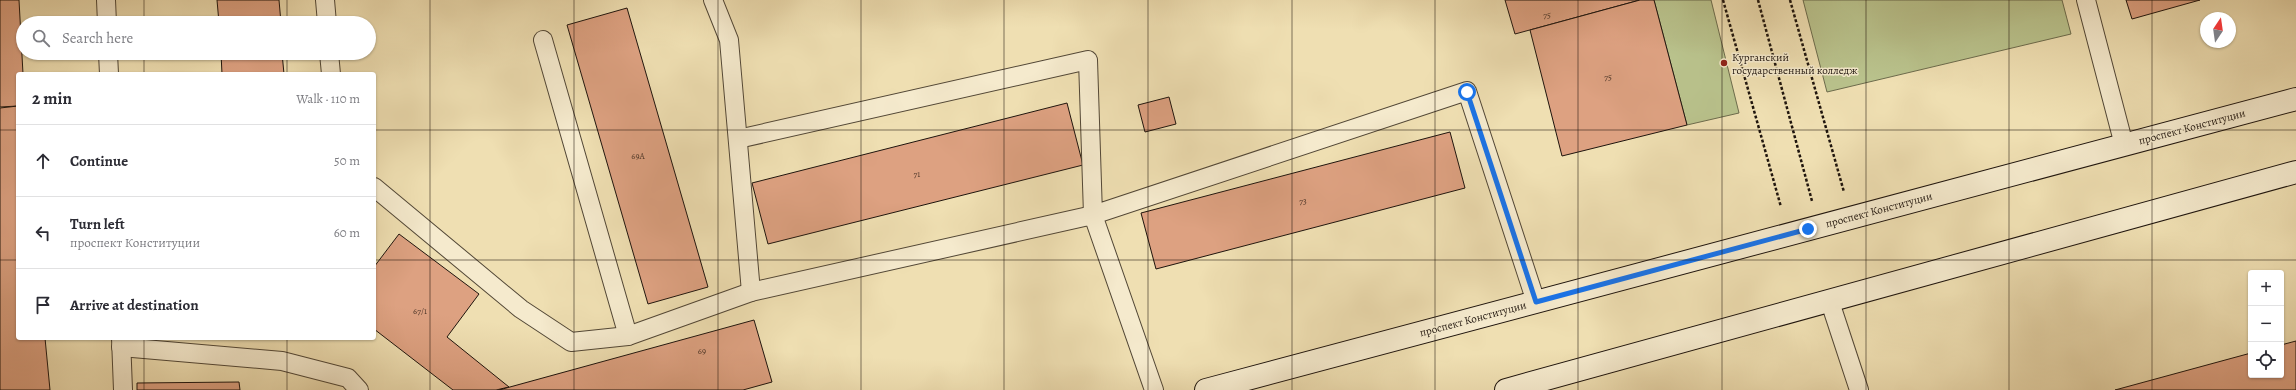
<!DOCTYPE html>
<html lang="en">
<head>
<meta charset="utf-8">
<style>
	:root { --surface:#fff; --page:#f7f7f7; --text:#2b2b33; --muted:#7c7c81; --line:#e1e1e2 }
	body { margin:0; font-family:Alegreya,serif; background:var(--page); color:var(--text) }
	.controls { position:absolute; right:12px; bottom:12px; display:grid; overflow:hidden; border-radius:4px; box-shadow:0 1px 3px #0004 }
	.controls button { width:36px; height:36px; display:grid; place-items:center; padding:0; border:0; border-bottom:1px solid var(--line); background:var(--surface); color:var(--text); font:20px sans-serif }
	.compass { position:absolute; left:2200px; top:12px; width:36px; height:36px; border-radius:50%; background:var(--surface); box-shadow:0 1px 3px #0004; rotate:13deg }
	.stop { position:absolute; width:12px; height:12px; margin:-9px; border:3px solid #1a73e8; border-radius:50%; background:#fff }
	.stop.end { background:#1a73e8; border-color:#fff; box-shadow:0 1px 4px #0008 }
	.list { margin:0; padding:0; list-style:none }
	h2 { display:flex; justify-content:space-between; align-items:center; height:52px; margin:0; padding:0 16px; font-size:17px }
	h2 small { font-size:13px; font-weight:400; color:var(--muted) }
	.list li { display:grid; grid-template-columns:26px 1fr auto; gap:12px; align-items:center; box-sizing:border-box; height:72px; padding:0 16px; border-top:1px solid var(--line) }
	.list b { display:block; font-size:15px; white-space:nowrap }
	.list p { margin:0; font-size:13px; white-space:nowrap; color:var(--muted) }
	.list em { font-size:13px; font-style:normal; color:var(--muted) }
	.icon { flex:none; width:22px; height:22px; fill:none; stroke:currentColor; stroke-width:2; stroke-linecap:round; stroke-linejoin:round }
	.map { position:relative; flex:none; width:2296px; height:390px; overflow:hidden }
	.search { position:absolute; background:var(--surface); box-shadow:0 1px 3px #0004; left:16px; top:16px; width:360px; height:44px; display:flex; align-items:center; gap:10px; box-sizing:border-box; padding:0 14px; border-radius:22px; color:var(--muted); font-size:15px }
	.panel { position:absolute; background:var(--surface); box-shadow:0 1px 3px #0004; left:16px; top:72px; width:360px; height:268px; border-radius:4px }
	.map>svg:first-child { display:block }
</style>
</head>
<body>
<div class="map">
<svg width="2296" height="390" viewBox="0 0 2296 390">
	<rect width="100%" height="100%" fill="#efdfb2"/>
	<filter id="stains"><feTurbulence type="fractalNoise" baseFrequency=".005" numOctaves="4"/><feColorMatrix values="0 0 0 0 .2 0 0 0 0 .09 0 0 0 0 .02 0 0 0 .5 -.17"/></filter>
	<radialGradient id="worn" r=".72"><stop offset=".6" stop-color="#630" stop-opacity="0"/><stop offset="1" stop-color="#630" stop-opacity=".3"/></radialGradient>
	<g fill="#b9c28c" stroke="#6c6b4c">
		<polygon points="1654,0 1711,0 1739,113 1687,125"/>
		<polygon points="1803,0 2062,0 2071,34 1827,92"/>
	</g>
	<g fill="#dda181" stroke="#1e140d">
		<polygon points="0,0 19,0 23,74 18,74 18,106 0,107"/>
		<polygon points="217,0 279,0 281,23 219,23"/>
		<polygon points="1505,0 1640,0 1515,34"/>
		<polygon points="1640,0 1654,0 1687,125 1562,156 1530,30"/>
		<polygon points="2126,0 2200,0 2132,19"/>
		<polygon points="627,8 708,287 648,304 567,25"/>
		<polygon points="221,53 282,53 284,74 222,74"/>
		<polygon points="1169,97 1176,124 1145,132 1138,105"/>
		<polygon points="1067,103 1083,165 768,244 752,183"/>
		<polygon points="18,106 18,338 45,338 50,390 0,390 0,108"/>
		<polygon points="1450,132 1465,188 1156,269 1141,213"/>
		<polygon points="399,234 479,294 447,337 509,387 496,390 453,390 374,329 374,267"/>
		<polygon points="754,320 772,382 743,390 499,390"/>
		<polygon points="2296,341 2296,390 2115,390 2251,353 2251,375 2281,375 2281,345"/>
		<polygon points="239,382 240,390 137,390 137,383"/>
	</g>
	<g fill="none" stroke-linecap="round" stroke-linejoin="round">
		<g stroke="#524736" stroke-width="20">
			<g id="lane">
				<polyline points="106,0 107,23"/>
				<polyline points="325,0 327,23"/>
				<polyline points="713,0 729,40 751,292 1093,215 1154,390"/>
				<polyline points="2086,0 2124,145"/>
				<polyline points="543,40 628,336 751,292"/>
				<polyline points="108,53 109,74"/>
				<polyline points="329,53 331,74"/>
				<polyline points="738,139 1088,60 1093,215 1467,91 1536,302"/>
				<polyline points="374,187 521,309 571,342 628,336"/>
				<polyline points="1830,302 1859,390"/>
				<polyline points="121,338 123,390"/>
				<polyline points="121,347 282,361 348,378 359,390"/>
			</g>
		</g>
		<g stroke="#1e140d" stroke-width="24">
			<g id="secondary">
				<polyline points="1206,390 2296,99"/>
				<polyline points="1506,390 2296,172"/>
			</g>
		</g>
		<g stroke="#1e140d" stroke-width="2.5" stroke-dasharray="3 2" stroke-linecap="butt">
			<polyline points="1723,0 1781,207"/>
			<polyline points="1758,0 1812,201"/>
			<polyline points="1790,0 1844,192"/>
		</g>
		<use href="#lane" stroke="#f5eacd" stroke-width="18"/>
		<use href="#secondary" stroke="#f5eacd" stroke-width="22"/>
	</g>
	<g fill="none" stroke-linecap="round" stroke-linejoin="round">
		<polyline stroke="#1a73e8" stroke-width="5" points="1467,92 1536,302 1808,229"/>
	</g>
	<path fill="none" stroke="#1e140d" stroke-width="1" stroke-opacity="0.55" d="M 144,0 L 144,23M 287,0 L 287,23M 430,0 L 430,390M 574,0 L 574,390M 718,0 L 718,390M 861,0 L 861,390M 1004,0 L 1004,390M 1148,0 L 1148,390M 1292,0 L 1292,390M 1435,0 L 1435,390M 1578,0 L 1578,390M 1722,0 L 1722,390M 1866,0 L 1866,390M 2009,0 L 2009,390M 2152,0 L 2152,390M 144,53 L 144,74M 287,53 L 287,74M 0,130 L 18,130M 374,130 L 2296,130M 0,260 L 18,260M 374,260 L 2296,260M 144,338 L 144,390M 287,338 L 287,390"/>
	<circle fill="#8f2418" stroke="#f5eacd" stroke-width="1.5" cx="1724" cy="63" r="4"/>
	<g text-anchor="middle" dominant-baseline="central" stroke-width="3" stroke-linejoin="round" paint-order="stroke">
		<g font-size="9" fill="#4e372a">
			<text x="1547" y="15">75</text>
			<text x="1608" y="77">75</text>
			<text x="638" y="156">69А</text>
			<text x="917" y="174">71</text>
			<text x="1303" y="201">73</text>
			<text x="420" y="311">67/1</text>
			<text x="702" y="351">69</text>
		</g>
		<g font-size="11" fill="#1e140d" stroke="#f5eacd" text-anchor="start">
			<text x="1732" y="57">Курганский<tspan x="1732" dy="13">государственный колледж</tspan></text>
		</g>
		<g font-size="11" fill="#1e140d" stroke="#f5eacd">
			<text transform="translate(2192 127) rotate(-15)">проспект Конституции</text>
			<text transform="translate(1879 210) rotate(-15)">проспект Конституции</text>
			<text transform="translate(1473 319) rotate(-15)">проспект Конституции</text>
		</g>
	</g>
	<rect width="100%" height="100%" filter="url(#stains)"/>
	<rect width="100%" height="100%" fill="url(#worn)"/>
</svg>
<div class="controls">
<button>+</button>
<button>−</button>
<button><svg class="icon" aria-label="locate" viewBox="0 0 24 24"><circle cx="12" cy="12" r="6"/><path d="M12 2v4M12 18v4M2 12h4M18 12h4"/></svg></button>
</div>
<svg class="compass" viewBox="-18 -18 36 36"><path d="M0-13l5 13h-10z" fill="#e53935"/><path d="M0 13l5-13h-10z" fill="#7c7c81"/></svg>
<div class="stop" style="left:1467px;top:92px"></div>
<div class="stop end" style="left:1808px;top:229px"></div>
<div class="search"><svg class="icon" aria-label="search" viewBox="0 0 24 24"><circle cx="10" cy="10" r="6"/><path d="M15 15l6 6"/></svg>Search here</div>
<section class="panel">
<h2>2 min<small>Walk · 110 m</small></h2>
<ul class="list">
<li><svg class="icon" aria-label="ahead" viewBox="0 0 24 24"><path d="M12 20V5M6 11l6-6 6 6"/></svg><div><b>Continue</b></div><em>50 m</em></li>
<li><svg class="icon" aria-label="left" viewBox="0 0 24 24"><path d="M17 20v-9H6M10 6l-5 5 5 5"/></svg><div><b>Turn left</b><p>проспект Конституции</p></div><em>60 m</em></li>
<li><svg class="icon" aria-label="arrive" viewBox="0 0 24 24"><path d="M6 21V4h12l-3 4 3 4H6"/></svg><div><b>Arrive at destination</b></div></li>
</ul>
</section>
</div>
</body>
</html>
